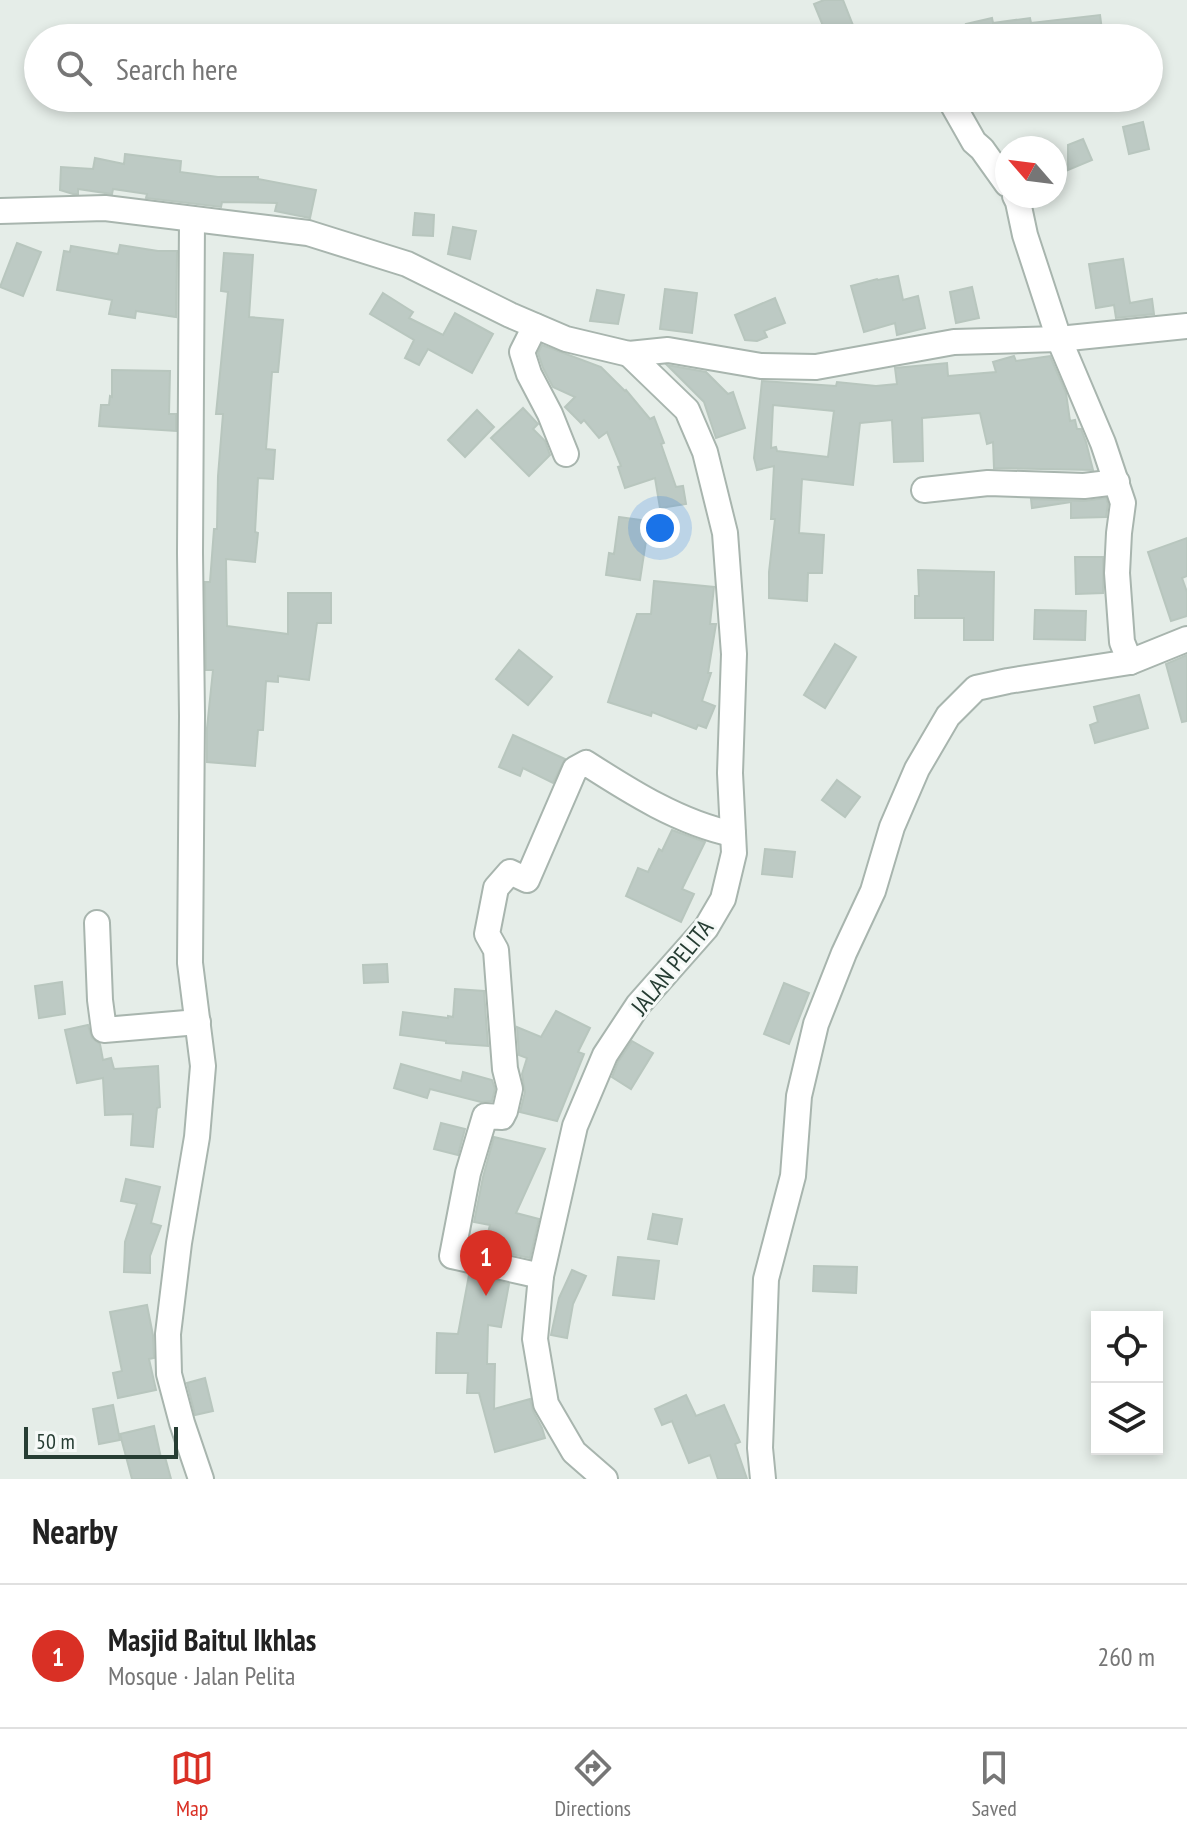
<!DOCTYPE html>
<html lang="en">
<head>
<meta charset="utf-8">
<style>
	:root { --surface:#fff; --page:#f2f2f2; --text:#222; --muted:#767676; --line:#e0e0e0; --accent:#d93025 }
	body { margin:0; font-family:"PT Sans Narrow",sans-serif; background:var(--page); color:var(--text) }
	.controls { position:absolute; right:24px; bottom:24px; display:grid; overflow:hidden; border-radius:0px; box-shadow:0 4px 12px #0003 }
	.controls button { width:72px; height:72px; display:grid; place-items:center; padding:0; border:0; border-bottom:2px solid var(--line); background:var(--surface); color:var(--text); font:40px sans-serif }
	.compass { position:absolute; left:995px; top:136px; width:72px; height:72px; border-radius:50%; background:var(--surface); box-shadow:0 4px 12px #0003; rotate:298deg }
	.scale { position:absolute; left:24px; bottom:20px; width:154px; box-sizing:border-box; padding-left:8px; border:4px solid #263d33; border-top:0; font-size:22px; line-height:28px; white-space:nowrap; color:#263d33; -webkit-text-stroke:6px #f5f9f7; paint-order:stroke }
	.you { position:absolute; left:660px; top:528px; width:28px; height:28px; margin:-20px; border:6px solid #fff; border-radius:50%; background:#1a73e8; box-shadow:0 0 0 12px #1a73e833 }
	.badge { display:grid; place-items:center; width:52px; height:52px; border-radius:50%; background:var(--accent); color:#fff; font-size:26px; font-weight:700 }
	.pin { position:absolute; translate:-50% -66px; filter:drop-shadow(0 2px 4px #0008) }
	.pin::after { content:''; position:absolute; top:42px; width:28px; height:24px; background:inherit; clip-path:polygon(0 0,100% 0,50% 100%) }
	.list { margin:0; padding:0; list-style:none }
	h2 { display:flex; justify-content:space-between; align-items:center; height:104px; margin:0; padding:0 32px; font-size:34px }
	h2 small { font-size:26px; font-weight:400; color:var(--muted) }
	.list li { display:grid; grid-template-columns:52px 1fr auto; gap:24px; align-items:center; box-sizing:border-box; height:144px; padding:0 32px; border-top:2px solid var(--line) }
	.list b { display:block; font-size:30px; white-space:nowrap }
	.list p { margin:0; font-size:26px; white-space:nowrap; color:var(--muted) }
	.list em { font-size:26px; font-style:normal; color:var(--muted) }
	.icon { flex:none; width:44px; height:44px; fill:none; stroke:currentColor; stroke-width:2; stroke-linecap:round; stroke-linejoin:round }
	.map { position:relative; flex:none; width:1187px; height:1479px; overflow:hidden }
	.search { position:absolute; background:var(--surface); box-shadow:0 4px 12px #0003; left:24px; right:24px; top:24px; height:88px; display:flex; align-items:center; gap:20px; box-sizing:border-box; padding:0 28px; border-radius:44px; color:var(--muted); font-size:30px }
	.sheet { height:248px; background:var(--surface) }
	nav { display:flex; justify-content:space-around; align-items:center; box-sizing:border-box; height:112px; border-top:2px solid var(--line); background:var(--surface); font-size:22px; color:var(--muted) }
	nav a { display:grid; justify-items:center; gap:4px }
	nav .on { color:var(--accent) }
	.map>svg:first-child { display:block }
</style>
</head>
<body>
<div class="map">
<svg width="1187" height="1479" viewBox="0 0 1187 1479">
	<rect width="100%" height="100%" fill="#e5ede8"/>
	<g fill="#bdcac4" stroke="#b8c6be" stroke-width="2" fill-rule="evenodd">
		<polygon points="824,0 843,0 858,38 828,38 814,4"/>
		<polygon points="1100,15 1103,38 960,38 959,28 967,27 966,24 992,18 993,23 1030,18 1031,23"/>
		<polygon points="1143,122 1149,149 1129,154 1123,127"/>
		<polygon points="1083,139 1092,160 1068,170 1068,145"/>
		<polygon points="125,154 181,161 180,172 218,177 258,177 258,179 316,190 310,218 275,211 277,203 222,202 221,207 146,198 147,194 113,189 112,194 78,189 78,194 73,194 60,190 61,167 93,169 95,158 124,164"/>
		<polygon points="415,213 434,215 433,236 413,235"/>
		<polygon points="453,227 476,231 470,259 448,254"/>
		<polygon points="17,243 41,252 23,296 0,287"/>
		<polygon points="120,245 158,251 177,251 176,317 136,311 135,318 109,314 112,300 57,290 64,251 70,252 71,246 118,254"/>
		<polygon points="224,253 253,255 249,317 283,320 278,372 272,372 266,449 275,450 273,479 258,478 255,532 258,533 255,562 226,559 227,626 288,634 288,593 331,593 331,623 317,623 309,680 278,676 278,682 266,681 263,730 258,730 255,766 207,762 207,728 213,670 206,670 205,582 210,582 214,529 217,529 218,476 223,414 216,414 228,292 221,291"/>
		<polygon points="1123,259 1130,303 1152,299 1154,314 1116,318 1114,305 1096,308 1089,264"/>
		<polygon points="898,276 903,300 918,296 925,328 897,335 895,323 864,332 851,286 877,279 878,280"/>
		<polygon points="972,287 979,318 956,323 950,292"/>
		<polygon points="665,289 697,293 692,333 660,329"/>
		<polygon points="597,290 624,295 618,324 590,321"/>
		<polygon points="383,293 413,312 409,318 443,335 455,313 493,334 472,373 428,349 419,365 405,358 414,340 370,314"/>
		<polygon points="775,298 785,323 764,331 767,337 757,341 745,340 735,315"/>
		<polygon points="542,345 601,367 625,391 626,390 650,419 654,417 664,443 661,444 676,487 683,486 686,504 660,508 655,478 625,488 618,467 621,466 607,432 599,438 584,420 581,423 565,407 575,397 553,387 543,368 538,353"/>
		<path d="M 1014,356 L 1016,361 L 1050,356 L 1066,393 L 1070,421 L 1075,420 L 1077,429 L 1081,429 L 1086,442 L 1093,470 L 994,468 L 993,442 L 987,444 L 980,413 L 922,418 L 923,461 L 894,462 L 892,420 L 860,423 L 853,485 L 802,479 L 799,533 L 824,535 L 822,573 L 808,573 L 807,601 L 769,598 L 769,572 L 775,519 L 771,519 L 774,466 L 757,470 L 754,458 L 762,381 L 836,386 L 837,382 L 876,386 L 897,384 L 895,368 L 947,363 L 948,376 L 996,372 L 993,362 ZM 773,405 L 834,411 L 828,457 L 777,451 L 776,447 L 771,448 Z"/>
		<polygon points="667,365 706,372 728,394 733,392 745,428 716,438 704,402"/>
		<polygon points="112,370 170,371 169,414 176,414 176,431 99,426 101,405 109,405 110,396 112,397"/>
		<polygon points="523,408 538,424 533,429 545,441 550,455 529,476 491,438"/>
		<polygon points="477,410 494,427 465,457 448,440"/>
		<polygon points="1106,498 1108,504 1106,517 1071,518 1071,502 1032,508 1031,499 1084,501"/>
		<polygon points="619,517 649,521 640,580 606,575 609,553 614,554"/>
		<polygon points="1187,538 1187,576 1182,578 1187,592 1187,616 1171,621 1148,552"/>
		<polygon points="1075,557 1103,557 1103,593 1076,594"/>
		<polygon points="918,570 994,572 993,640 964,640 964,618 915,618 915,596 919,596"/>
		<polygon points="654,581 714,587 710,624 716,624 708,673 711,673 702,701 715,706 706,728 698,725 696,729 652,712 651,716 608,702 637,614 651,614"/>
		<polygon points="1035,610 1086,611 1085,640 1034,639"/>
		<polygon points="835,644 856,657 825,708 804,695"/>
		<polygon points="519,650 552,677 528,705 496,679"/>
		<polygon points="1187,655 1187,721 1182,722 1166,664"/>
		<polygon points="1139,695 1148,728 1095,743 1090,725 1098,722 1094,707"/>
		<polygon points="513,735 565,759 553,783 523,768 520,776 499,767"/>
		<polygon points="837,780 860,797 845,817 822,800"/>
		<polygon points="672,830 705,842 682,889 694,894 681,922 626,896 638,868 648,872 659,849 662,851"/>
		<polygon points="765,849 795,852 792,877 762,874"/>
		<polygon points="387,964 388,982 364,983 363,965"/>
		<polygon points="62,982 65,1014 39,1018 35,986"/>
		<polygon points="784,983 809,993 789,1044 764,1034"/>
		<polygon points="455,989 484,991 488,1046 446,1043 446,1041 400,1035 403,1012 448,1018 448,1016 453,1017"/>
		<polygon points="556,1011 590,1028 578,1052 584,1054 557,1121 520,1112 525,1092 522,1074 527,1058 519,1055 517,1027 541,1037"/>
		<polygon points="88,1025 92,1038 100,1044 103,1060 111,1058 114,1069 158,1066 160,1107 157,1108 153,1147 131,1145 133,1114 105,1115 103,1078 77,1083 65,1030"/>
		<polygon points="632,1041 653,1053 631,1089 612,1077 618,1062"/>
		<polygon points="401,1064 461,1081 463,1072 492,1080 495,1089 492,1101 481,1102 430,1089 427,1098 394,1088"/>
		<polygon points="441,1123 465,1129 458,1155 434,1149"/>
		<polygon points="494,1137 545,1149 516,1213 539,1219 530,1258 484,1248 490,1225 474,1222 483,1177"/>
		<polygon points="126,1179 160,1187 151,1223 161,1226 150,1256 150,1273 124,1272 125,1242 137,1204 121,1201"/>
		<polygon points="653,1214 682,1219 677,1244 648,1239"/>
		<polygon points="618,1257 659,1261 654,1299 613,1295"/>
		<polygon points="814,1266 857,1267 856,1293 813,1291"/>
		<polygon points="572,1270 586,1276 573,1304 567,1338 551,1335 559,1298"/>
		<polygon points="469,1275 509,1284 501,1327 488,1325 487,1364 495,1364 494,1409 530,1399 533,1411 542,1428 545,1438 495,1452 479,1393 467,1393 468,1373 436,1373 437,1333 458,1334"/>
		<polygon points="147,1305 153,1335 154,1358 149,1359 156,1390 118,1398 113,1373 122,1371 110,1312"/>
		<polygon points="205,1378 213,1411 195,1415 187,1383"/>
		<polygon points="686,1395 696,1416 724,1405 740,1442 735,1444 747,1479 718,1479 710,1455 689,1463 672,1421 662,1425 655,1409"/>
		<polygon points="113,1405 120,1440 99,1444 93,1409"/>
		<polygon points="154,1426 161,1458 165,1457 171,1479 132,1479 120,1434"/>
	</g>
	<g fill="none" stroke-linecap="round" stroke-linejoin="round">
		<g stroke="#a8b5ae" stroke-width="28">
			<g id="minor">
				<polyline points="949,98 974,142 982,149 1007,184"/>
				<polyline points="1015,196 1018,202 1025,235 1059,339 1103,443 1123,503 1119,533 1117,573 1122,642 1130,662"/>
				<polyline points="0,211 105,208 308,233 407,264 510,315 566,339 629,354 668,350 761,366 816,367 954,342 1059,339 1187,326"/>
				<polyline points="192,219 190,553 192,716 190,963 203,1066 197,1137 179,1243 168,1334 169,1374 182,1423 201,1479"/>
				<polyline points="535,326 522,352 529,374 550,414 566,454"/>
				<polyline points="924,490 988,483 1084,486 1117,482"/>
				<polyline points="97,923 100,1000 104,1030 198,1022"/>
				<path d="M 541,1276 L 452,1256 L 468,1173 L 485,1116 L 502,1117 L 505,1111 L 510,1089 L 505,1069 L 496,950 L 487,934 L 496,888 L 510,872 L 527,880 L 575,769 L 586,763 C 631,792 680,823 733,834"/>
				<polyline points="605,1479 574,1452 546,1404 535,1339 541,1276 575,1126 605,1055 638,1005 706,928 723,899 734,853 730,773 734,654 725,533 705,452 687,410 629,354"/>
				<polyline points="763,1479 760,1448 766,1279 793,1176 799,1096 816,1024 844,953 873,891 892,827 917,769 948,716 976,688 1008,681 1130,662 1187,639"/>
			</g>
		</g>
		<use href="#minor" stroke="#fff" stroke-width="24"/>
	</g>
	<g text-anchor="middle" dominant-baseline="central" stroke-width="6" stroke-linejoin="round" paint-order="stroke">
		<g font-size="24" fill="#263d33" stroke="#f5f9f7">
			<text transform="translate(672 967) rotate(-51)">JALAN PELITA</text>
		</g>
	</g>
</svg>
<div class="controls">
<button><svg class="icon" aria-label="locate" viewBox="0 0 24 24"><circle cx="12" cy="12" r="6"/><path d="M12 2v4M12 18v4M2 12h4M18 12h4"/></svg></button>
<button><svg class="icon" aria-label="layers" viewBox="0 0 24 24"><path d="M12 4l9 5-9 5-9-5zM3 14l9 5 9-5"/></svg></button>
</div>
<svg class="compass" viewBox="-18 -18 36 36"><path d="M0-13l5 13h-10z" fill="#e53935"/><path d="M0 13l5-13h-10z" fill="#767676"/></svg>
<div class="scale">50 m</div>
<div class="you"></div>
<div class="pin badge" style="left:486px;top:1296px">1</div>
<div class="search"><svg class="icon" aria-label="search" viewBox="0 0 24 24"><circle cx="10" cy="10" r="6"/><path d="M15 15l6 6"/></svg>Search here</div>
</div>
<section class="sheet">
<h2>Nearby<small></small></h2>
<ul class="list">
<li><span class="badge">1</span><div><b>Masjid Baitul Ikhlas</b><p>Mosque · Jalan Pelita</p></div><em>260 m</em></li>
</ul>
</section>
<nav>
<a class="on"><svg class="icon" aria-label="map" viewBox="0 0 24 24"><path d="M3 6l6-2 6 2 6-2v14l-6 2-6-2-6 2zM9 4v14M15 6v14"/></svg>Map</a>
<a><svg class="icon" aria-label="directions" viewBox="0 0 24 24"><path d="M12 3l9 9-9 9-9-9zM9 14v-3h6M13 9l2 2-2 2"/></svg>Directions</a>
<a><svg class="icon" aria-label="saved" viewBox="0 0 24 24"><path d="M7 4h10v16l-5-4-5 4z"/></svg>Saved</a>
</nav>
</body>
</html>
